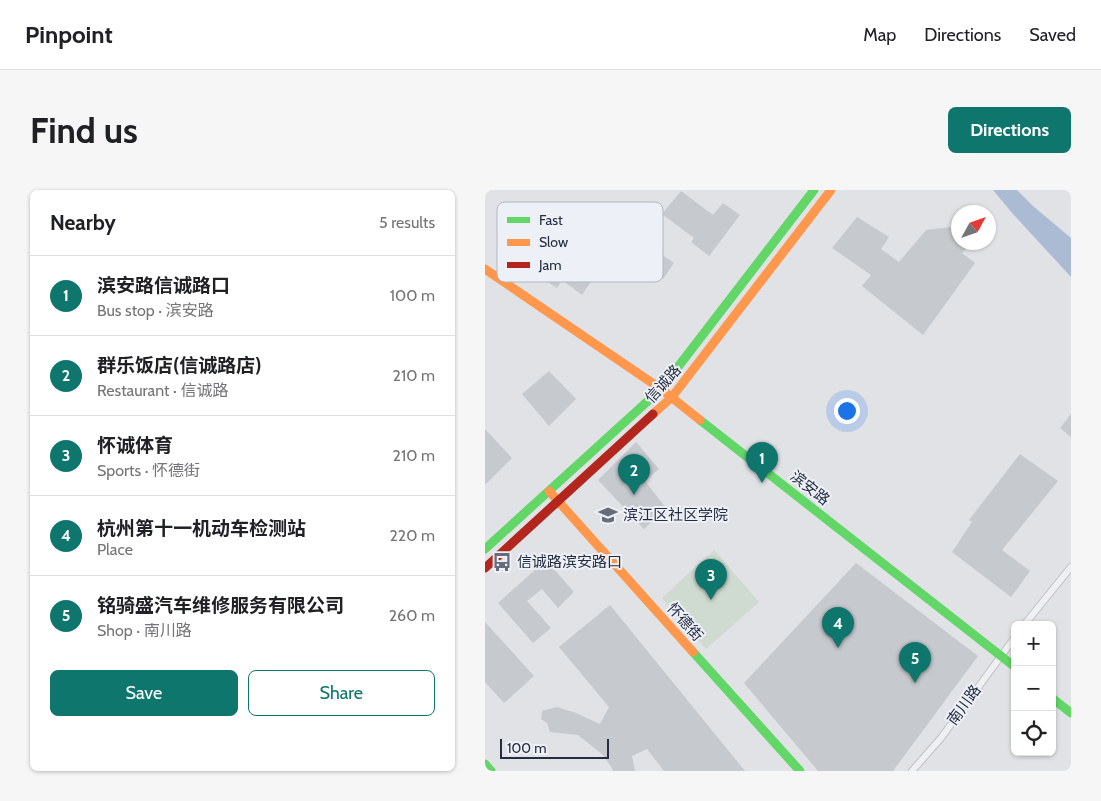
<!DOCTYPE html>
<html lang="en">
<head>
<meta charset="utf-8">
<style>
	:root { --surface:#fff; --page:#f6f6f6; --text:#202124; --muted:#757577; --line:#e0e0e0; --accent:#0f766e }
	body { margin:0; font-family:Cabin,"Noto Sans SC",sans-serif; background:var(--page); color:var(--text) }
	.controls { position:absolute; right:15px; bottom:15px; display:grid; overflow:hidden; border-radius:8px; box-shadow:0 1px 4px #0004 }
	.controls button { width:45px; height:45px; display:grid; place-items:center; padding:0; border:0; border-bottom:1px solid var(--line); background:var(--surface); color:var(--text); font:25px sans-serif }
	.compass { position:absolute; left:466px; top:15px; width:45px; height:45px; border-radius:50%; background:var(--surface); box-shadow:0 1px 4px #0004; rotate:50deg }
	.scale { position:absolute; left:15px; bottom:12px; width:109px; box-sizing:border-box; padding-left:5px; border:2px solid #262d41; border-top:0; font-size:14px; line-height:18px; white-space:nowrap; color:#262d41; -webkit-text-stroke:4px #edf0f6; paint-order:stroke }
	.you { position:absolute; left:361px; top:220px; width:18px; height:18px; margin:-12px; border:4px solid #fff; border-radius:50%; background:#1a73e8; box-shadow:0 0 0 8px #1a73e833 }
	.badge { display:grid; place-items:center; width:32px; height:32px; border-radius:50%; background:var(--accent); color:#fff; font-size:16px; font-weight:700 }
	.pin { position:absolute; translate:-50% -41px; filter:drop-shadow(0 1px 2px #0008) }
	.pin::after { content:''; position:absolute; top:26px; width:18px; height:15px; background:inherit; clip-path:polygon(0 0,100% 0,50% 100%) }
	.list { margin:0; padding:0; list-style:none }
	h2 { display:flex; justify-content:space-between; align-items:center; height:65px; margin:0; padding:0 20px; font-size:21px }
	h2 small { font-size:16px; font-weight:400; color:var(--muted) }
	.list li { display:grid; grid-template-columns:32px 1fr auto; gap:15px; align-items:center; box-sizing:border-box; height:80px; padding:0 20px; border-top:1px solid var(--line) }
	.list b { display:block; font-size:19px; white-space:nowrap }
	.list p { margin:0; font-size:16px; white-space:nowrap; color:var(--muted) }
	.list em { font-size:16px; font-style:normal; color:var(--muted) }
	.actions { display:flex; gap:10px; padding:15px 20px }
	.actions a { flex:1; padding:11px 0; border:1px solid var(--accent); border-radius:8px; text-align:center; font-size:18px; color:var(--accent) }
	.actions .main { background:var(--accent); color:#fff }
	.icon { flex:none; width:28px; height:28px; fill:none; stroke:currentColor; stroke-width:2; stroke-linecap:round; stroke-linejoin:round }
	.map { position:relative; flex:none; width:586px; height:581px; overflow:hidden; border-radius:8px }
	header { display:flex; align-items:center; gap:30px; box-sizing:border-box; height:70px; padding:0 25px; background:var(--surface); border-bottom:1px solid var(--line) }
	header strong { font-size:24px }
	nav { display:flex; gap:28px; margin-inline-start:auto; font-size:18px }
	.intro { display:flex; align-items:center; justify-content:space-between; box-sizing:border-box; height:120px; padding:0 30px }
	h1 { margin:0; font-size:35px }
	.button { padding:12px 22px; border-radius:8px; background:var(--accent); color:#fff; font-size:18px; font-weight:700 }
	main { display:flex; gap:30px; padding:0 30px }
	aside { flex:1; background:var(--surface); border-radius:8px; box-shadow:0 1px 4px #0004 }
	.map>svg:first-child { display:block }
</style>
</head>
<body>
<header>
<strong>Pinpoint</strong>
<nav><a>Map</a><a>Directions</a><a>Saved</a></nav>
</header>
<div class="intro"><h1>Find us</h1><a class="button">Directions</a></div>
<main>
<aside>
<h2>Nearby<small>5 results</small></h2>
<ul class="list">
<li><span class="badge">1</span><div><b>滨安路信诚路口</b><p>Bus stop · 滨安路</p></div><em>100 m</em></li>
<li><span class="badge">2</span><div><b>群乐饭店(信诚路店)</b><p>Restaurant · 信诚路</p></div><em>210 m</em></li>
<li><span class="badge">3</span><div><b>怀诚体育</b><p>Sports · 怀德街</p></div><em>210 m</em></li>
<li><span class="badge">4</span><div><b>杭州第十一机动车检测站</b><p>Place</p></div><em>220 m</em></li>
<li><span class="badge">5</span><div><b>铭骑盛汽车维修服务有限公司</b><p>Shop · 南川路</p></div><em>260 m</em></li>
</ul>
<div class="actions"><a class="main">Save</a><a>Share</a></div>
</aside>
<div class="map">
<svg width="586" height="581" viewBox="0 0 586 581">
	<rect width="100%" height="100%" fill="#e1e2e6"/>
	<polygon fill="#cfdad0" points="229,360 274,412 221,459 177,408"/>
	<polygon fill="#acbbd4" points="508,0 532,0 548,16 586,48 586,87 528,24"/>
	<g fill="#c6c9cd">
		<polygon points="196,1 228,25 238,13 255,25 224,66 206,52 209,48 177,24"/>
		<polygon points="372,27 404,47 396,59 414,72 441,40 474,36 474,52 486,52 477,63 490,73 438,145 377,96 386,85 347,58"/>
		<polygon points="143,41 189,73 178,89 142,65 144,73 123,76 121,69 97,105 77,90 72,98 16,61 29,42 87,80 109,48"/>
		<polygon points="64,181 91,209 64,236 37,204"/>
		<polygon points="586,224 586,247 575,238"/>
		<polygon points="0,239 27,268 0,295"/>
		<polygon points="151,252 174,279 160,291 181,318 159,339 113,290"/>
		<polygon points="535,264 573,291 517,360 545,381 526,407 467,362 487,332 484,330"/>
		<polygon points="61,370 89,402 73,418 57,399 42,411 66,438 48,453 13,413"/>
		<polygon points="371,373 493,466 408,581 333,581 259,493"/>
		<polygon points="125,415 260,581 179,581 162,559 147,566 150,581 128,581 127,578 118,565 93,545 65,542 62,533 56,529 57,521 72,517 91,523 115,534 124,517 74,457"/>
		<polygon points="0,432 49,486 19,513 0,492"/>
	</g>
	<g fill="none" stroke-linecap="round" stroke-linejoin="round">
		<g stroke="#bfc0c4" stroke-width="8">
			<g id="street">
				<polyline points="539,435 586,377"/>
				<polyline points="427,581 456,548 530,447"/>
			</g>
		</g>
		<use href="#street" stroke="#f0f0f3" stroke-width="6"/>
		<g stroke="#63d668" stroke-width="9">
			<polyline points="215,230 530,477"/>
			<polyline points="0,359 176,199 329,0"/>
			<polyline points="208,462 315,581"/>
			<polyline points="567,508 586,523"/>
			<polyline points="0,574 6,581"/>
		</g>
		<g stroke="#ff974d" stroke-width="9">
			<polyline points="0,79 176,199 215,230"/>
			<polyline points="168,224 187,207 346,0"/>
			<polyline points="64,301 208,462"/>
		</g>
		<polyline stroke="#b3261e" stroke-width="9" points="0,378 168,224"/>
	</g>
	<defs>
		<g id="university-bare" transform="scale(1.5)"><path d="M0-5L7-2L0 1L-7-2ZM-4 1L0 2.5L4 1V4Q0 6-4 4Z" fill="#676c7b" stroke="#edf0f6" stroke-width="2.5" paint-order="stroke"/></g>
		<g id="bus-bare" transform="scale(1.5)"><path d="M-5-6H5V4H4V6H2V4H-2V6H-4V4H-5ZM-3.5-4V0h7V-4ZM-3.5 1.2v1.5H-2V1.2ZM2 1.2v1.5H3.5V1.2Z" fill="#676c7b" stroke="#edf0f6" stroke-width="2.5" paint-order="stroke"/></g>
	</defs>
	<g fill-rule="evenodd">
		<use href="#university-bare" x="123" y="325"/>
		<use href="#bus-bare" x="17" y="372"/>
	</g>
	<g text-anchor="middle" dominant-baseline="central" stroke-width="4" stroke-linejoin="round" paint-order="stroke">
		<g font-size="15" fill="#262d41" stroke="#edf0f6">
			<text transform="translate(178 194) rotate(-48)">信诚路</text>
			<text transform="translate(325 298) rotate(38)">滨安路</text>
			<text transform="translate(200 432) rotate(48)">怀德街</text>
			<text transform="translate(479 515) rotate(-54)">南川路</text>
		</g>
		<g font-size="15" fill="#262d41" stroke="#edf0f6" text-anchor="start">
			<text x="138" y="325">滨江区社区学院</text>
			<text x="32" y="372">信诚路滨安路口</text>
		</g>
	</g>
	<rect x="12" y="12" width="166" height="80" rx="8" fill="#edf0f6" stroke="#b1b6c0" stroke-width="1"/>
	<rect x="22" y="27" width="23" height="6" fill="#63d668"/>
	<rect x="22" y="49" width="23" height="7" fill="#ff974d"/>
	<rect x="22" y="72" width="23" height="6" fill="#b3261e"/>
	<g font-size="14" fill="#262d41">
		<text x="54" y="35">Fast</text>
		<text x="54" y="57">Slow</text>
		<text x="54" y="80">Jam</text>
	</g>
</svg>
<div class="controls">
<button>+</button>
<button>−</button>
<button><svg class="icon" aria-label="locate" viewBox="0 0 24 24"><circle cx="12" cy="12" r="6"/><path d="M12 2v4M12 18v4M2 12h4M18 12h4"/></svg></button>
</div>
<svg class="compass" viewBox="-18 -18 36 36"><path d="M0-13l5 13h-10z" fill="#e53935"/><path d="M0 13l5-13h-10z" fill="#757577"/></svg>
<div class="scale">100 m</div>
<div class="you"></div>
<div class="pin badge" style="left:277px;top:293px">1</div>
<div class="pin badge" style="left:149px;top:305px">2</div>
<div class="pin badge" style="left:226px;top:410px">3</div>
<div class="pin badge" style="left:353px;top:458px">4</div>
<div class="pin badge" style="left:430px;top:493px">5</div>
</div>
</main>
</body>
</html>
